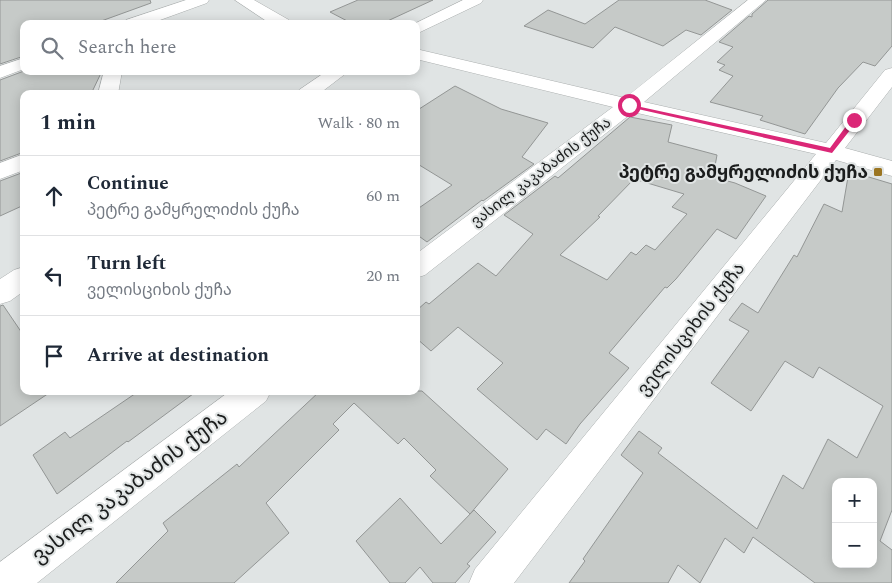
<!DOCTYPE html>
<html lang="en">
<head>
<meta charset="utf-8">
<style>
	:root { --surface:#fff; --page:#f6f6f7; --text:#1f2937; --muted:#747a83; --line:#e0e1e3 }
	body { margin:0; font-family:Spectral,"Noto Sans Georgian",serif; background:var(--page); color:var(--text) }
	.controls { position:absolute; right:15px; bottom:15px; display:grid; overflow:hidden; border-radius:10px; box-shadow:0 2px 12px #0003 }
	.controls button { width:45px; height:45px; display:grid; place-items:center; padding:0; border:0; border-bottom:1px solid var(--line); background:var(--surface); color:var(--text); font:25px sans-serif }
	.stop { position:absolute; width:15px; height:15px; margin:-11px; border:4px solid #db2777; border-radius:50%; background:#fff }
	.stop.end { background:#db2777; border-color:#fff; box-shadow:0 1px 5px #0008 }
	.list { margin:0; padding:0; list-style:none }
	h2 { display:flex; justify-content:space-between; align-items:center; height:65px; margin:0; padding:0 20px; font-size:21px }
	h2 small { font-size:16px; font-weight:400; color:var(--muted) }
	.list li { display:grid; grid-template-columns:32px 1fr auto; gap:15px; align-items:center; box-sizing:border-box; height:80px; padding:0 20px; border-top:1px solid var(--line) }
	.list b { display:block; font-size:19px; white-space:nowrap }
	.list p { margin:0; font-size:16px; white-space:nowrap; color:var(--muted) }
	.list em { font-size:16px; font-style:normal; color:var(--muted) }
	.icon { flex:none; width:28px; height:28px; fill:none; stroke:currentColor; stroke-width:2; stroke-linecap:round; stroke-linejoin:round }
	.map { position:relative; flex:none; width:892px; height:583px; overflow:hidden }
	.search { position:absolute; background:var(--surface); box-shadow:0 2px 12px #0003; left:20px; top:20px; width:400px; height:55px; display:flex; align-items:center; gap:12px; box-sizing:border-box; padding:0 18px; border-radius:10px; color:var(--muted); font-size:19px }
	.panel { position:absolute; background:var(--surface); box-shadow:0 2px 12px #0003; left:20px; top:90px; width:400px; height:305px; border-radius:10px }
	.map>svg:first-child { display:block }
</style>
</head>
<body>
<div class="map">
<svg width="892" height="583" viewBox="0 0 892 583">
	<rect width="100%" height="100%" fill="#e0e4e4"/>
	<g fill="#c6cac8" stroke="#939695" fill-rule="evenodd">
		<polygon points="0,0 150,0 151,3 93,24 24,24 24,56 0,64"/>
		<polygon points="358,0 433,0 381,24 353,24 330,12"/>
		<polygon points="619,0 705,0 732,10 701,35 686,30 663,46 615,27 593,48 524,26 548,10 585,24"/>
		<polygon points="768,0 892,0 892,46 875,66 863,62 838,88 805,134 760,120 763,116 710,102 733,76 719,70 725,65 717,62 733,47 719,42 749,16 752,17 752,14"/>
		<polygon points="24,71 102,71 91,94 24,94 24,152 0,161 0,80"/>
		<polygon points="455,86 501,109 548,123 522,157 534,164 483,201 482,200 427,242 416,234 416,210 452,185 416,163 416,111"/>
		<path d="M 630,117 L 672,125 L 668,142 L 717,155 L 713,177 L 735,183 L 766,196 L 736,239 L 717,229 L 676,279 L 667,288 L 665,287 L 609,353 L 629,368 L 580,424 L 566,444 L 546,429 L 537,440 L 477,389 L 503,363 L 458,327 L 431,351 L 416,338 L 416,311 L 426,302 L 429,304 L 478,263 L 496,276 L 533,234 L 504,215 L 555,176 L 558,178 ZM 634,179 L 684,194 L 672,207 L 687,214 L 655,250 L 646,245 L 636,255 L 631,252 L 607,280 L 560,255 L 600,217 L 598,216 Z"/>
		<path d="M 849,171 L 892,184 L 892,510 L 880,541 L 892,550 L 892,583 L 815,583 L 753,537 L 744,553 L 725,538 L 700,583 L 678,565 L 668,583 L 569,583 L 585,561 L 583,559 L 643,473 L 621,455 L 639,431 L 662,448 L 658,453 L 757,529 L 783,475 L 803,489 L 828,439 L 857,458 L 883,406 L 819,367 L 813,378 L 785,361 L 751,411 L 711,383 L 749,331 L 729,320 L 742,303 L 758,313 L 794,255 L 797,257 L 824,204 L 842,212 ZM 836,482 L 873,482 L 873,564 L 836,564 Z"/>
		<polygon points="24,172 24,205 0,216 0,181"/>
		<polygon points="3,305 24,336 24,391 52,391 0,426 0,306"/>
		<polygon points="139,391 197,391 128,442 127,441 57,494 33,455 65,432 70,438"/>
		<polygon points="320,391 422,391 508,469 470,514 430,476 436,470 404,438 398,444 354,403 333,424 339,430 266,503 289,533 234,583 116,583 168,531 163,523 237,464 239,467"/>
		<polygon points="400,498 441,544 474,510 496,532 467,564 470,566 455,583 433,583 420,567 405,583 390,583 356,541"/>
	</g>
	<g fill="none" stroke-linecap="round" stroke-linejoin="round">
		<g stroke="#aaaeae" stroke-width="1">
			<g id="minor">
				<polygon points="186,0 209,0 207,3 149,24 124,24 126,20"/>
				<polygon points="235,0 254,0 289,20 291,24 271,24"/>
				<polygon points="463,0 483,0 481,3 416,34 416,24 414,24"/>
				<polygon points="748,0 766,0 644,102 826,143 885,70 892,68 892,87 845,148 892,161 892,176 836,160 514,583 469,583 475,569 816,154 633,112 425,275 416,278 416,254 613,107 416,59 416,49 625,98"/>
				<polygon points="24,58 24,69 0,78 0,66"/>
				<polygon points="104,71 122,71 118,94 98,94"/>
				<polygon points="327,71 349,71 319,94 296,94 299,90"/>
				<polygon points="24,154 24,170 0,179 0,163"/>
				<polygon points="24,267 24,291 10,301 0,304 0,279 14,270"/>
				<polygon points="230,391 271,391 266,401 37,583 0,583 0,562"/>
			</g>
		</g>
		<use href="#minor" fill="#fff" fill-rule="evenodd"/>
	</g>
	<polygon fill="#db2777" points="627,104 830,148 852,118 858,120 832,153 629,107"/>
	<rect fill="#9b7521" stroke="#e0e4e4" stroke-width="2" x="873" y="167" width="10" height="10" rx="2.5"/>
	<g text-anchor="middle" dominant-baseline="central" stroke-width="4" stroke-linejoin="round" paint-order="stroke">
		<g font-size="15" fill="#1b1d1d" stroke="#e0e4e4">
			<text transform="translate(541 172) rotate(-37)">ვასილ კაკაბაძის ქუჩა</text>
		</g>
		<g font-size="18" font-weight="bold" fill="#1b1d1d" stroke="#e0e4e4" text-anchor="end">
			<text x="868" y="172">პეტრე გამყრელიძის ქუჩა</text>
		</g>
		<g font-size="18" fill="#1b1d1d" stroke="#e0e4e4">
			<text transform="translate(691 329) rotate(-52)">ველისციხის ქუჩა</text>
		</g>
		<g font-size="21" fill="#1b1d1d" stroke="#e0e4e4">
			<text transform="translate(130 487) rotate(-37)">ვასილ კაკაბაძის ქუჩა</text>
		</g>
	</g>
</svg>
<div class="controls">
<button>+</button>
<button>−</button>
</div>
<div class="stop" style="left:629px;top:105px"></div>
<div class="stop end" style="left:854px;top:120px"></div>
<div class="search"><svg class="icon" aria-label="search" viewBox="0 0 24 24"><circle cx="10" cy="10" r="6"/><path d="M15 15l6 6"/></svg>Search here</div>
<section class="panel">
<h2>1 min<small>Walk · 80 m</small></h2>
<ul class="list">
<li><svg class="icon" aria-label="ahead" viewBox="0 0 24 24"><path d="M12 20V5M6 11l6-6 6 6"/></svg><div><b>Continue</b><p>პეტრე გამყრელიძის ქუჩა</p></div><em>60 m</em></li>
<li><svg class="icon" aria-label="left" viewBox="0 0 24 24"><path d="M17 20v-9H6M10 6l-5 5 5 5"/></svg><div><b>Turn left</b><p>ველისციხის ქუჩა</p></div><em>20 m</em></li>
<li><svg class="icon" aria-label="arrive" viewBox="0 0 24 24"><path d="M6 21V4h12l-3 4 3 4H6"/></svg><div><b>Arrive at destination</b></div></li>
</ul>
</section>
</div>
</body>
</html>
